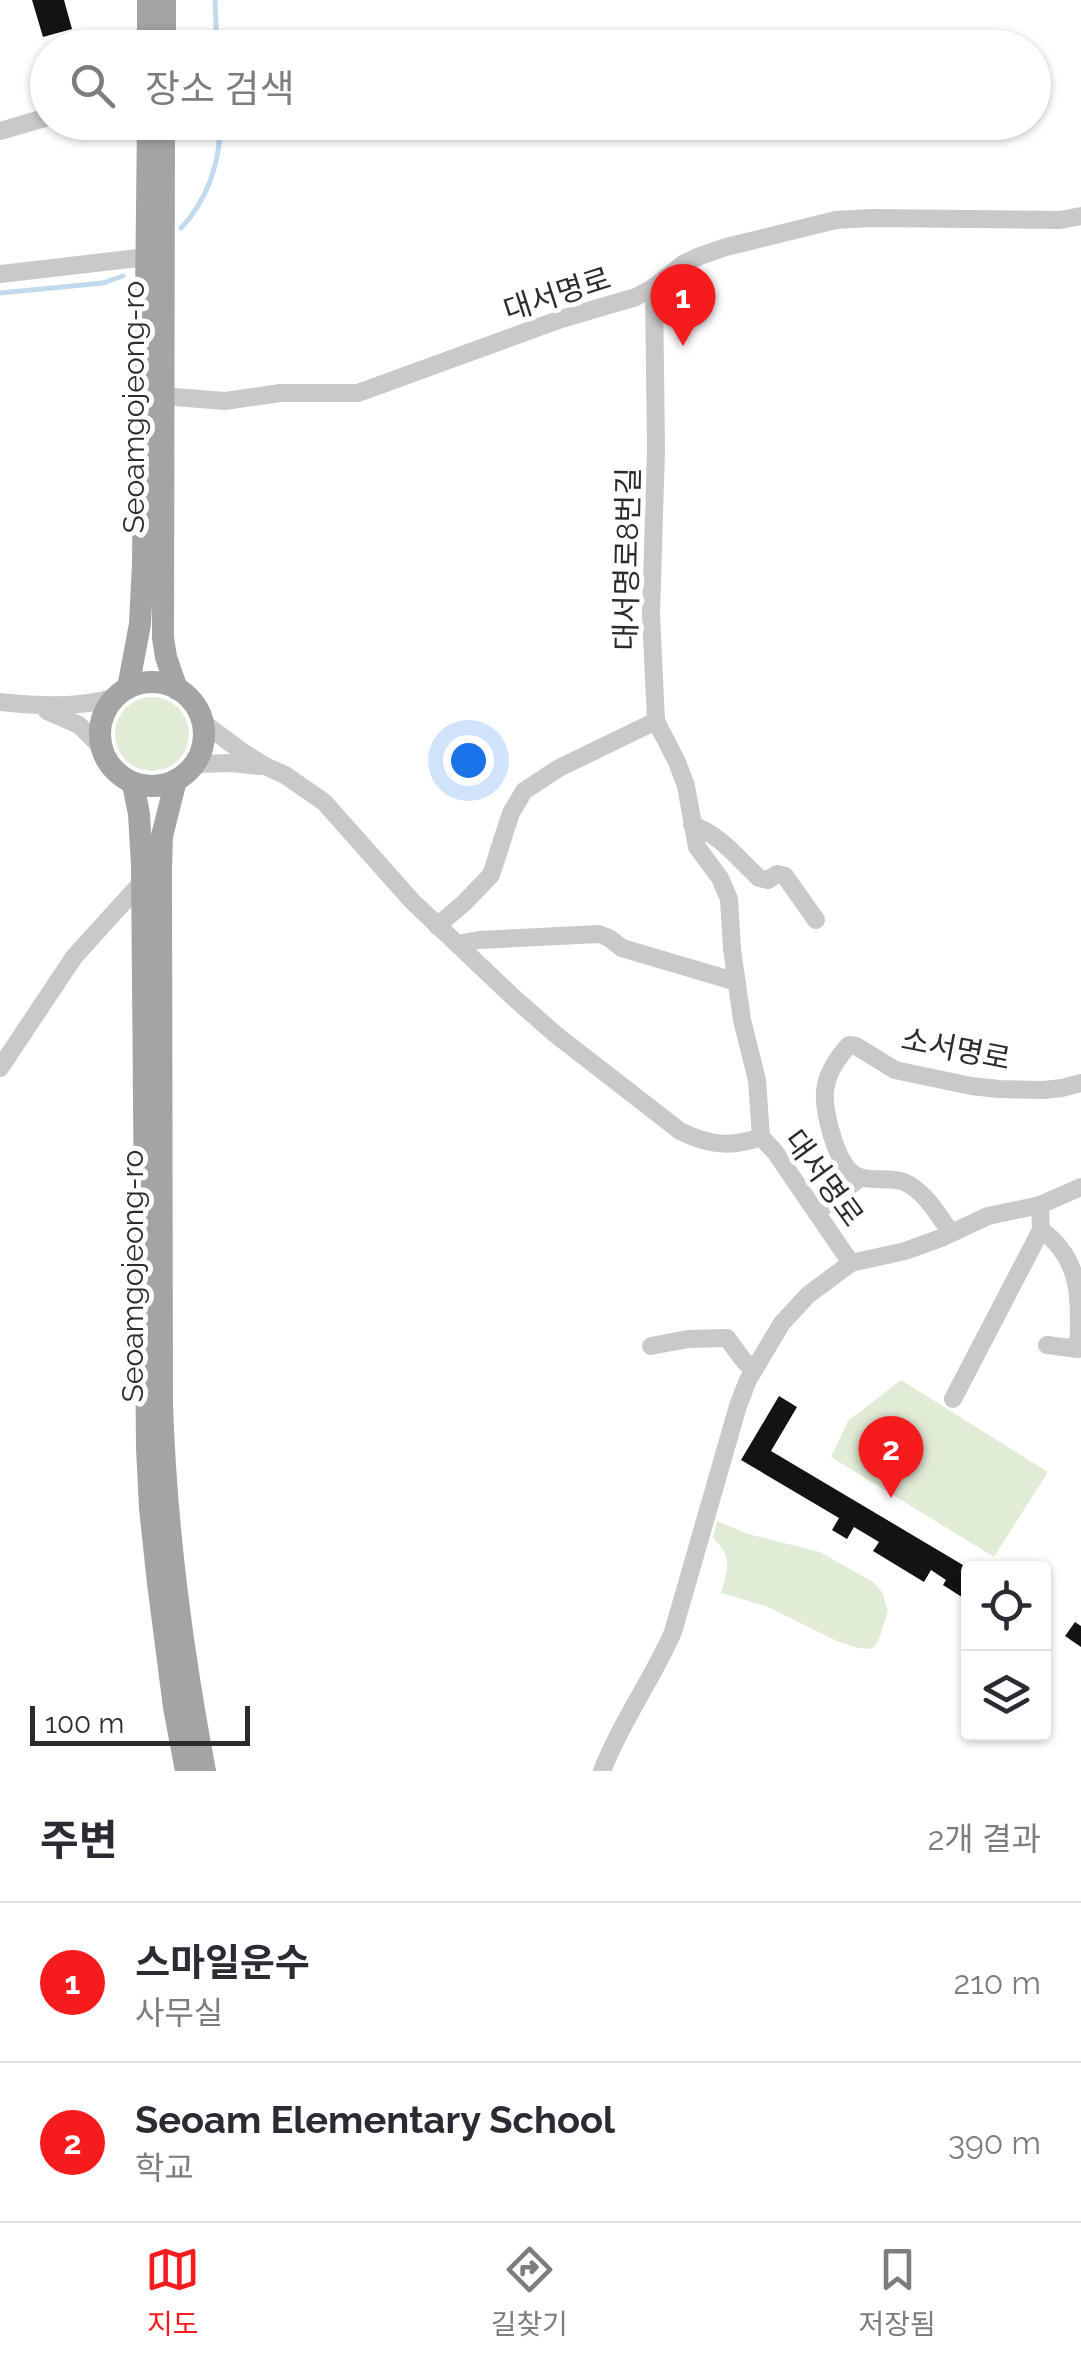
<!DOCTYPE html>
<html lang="ko">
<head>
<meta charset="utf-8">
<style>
	:root { --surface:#fff; --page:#f7f7f7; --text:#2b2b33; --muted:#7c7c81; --line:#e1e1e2; --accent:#f61b1d }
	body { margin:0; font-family:Raleway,"Noto Sans KR",sans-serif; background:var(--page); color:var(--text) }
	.controls { position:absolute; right:30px; bottom:30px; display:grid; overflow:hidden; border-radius:10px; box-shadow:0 2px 8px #0004 }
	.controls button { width:90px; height:90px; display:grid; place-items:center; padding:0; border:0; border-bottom:2px solid var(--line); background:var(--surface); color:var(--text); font:50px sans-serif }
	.scale { position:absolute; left:30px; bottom:25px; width:220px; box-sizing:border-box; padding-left:10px; border:5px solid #2c2c2c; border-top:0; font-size:28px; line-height:35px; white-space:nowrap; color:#2c2c2c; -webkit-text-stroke:8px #fff; paint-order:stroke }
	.you { position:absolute; left:468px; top:760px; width:35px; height:35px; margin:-25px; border:8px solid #fff; border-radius:50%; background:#1a73e8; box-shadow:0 0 0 15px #1a73e833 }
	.badge { display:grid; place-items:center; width:65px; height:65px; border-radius:50%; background:var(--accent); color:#fff; font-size:32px; font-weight:700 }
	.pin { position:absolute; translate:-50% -82px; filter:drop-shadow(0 2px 5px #0008) }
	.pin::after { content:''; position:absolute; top:52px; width:35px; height:30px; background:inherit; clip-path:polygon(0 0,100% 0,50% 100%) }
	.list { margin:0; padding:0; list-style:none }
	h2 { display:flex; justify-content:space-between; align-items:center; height:130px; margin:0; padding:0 40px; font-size:42px }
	h2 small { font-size:32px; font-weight:400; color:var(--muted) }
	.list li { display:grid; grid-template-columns:65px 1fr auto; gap:30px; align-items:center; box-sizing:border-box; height:160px; padding:0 40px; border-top:2px solid var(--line) }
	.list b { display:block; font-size:38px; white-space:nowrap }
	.list p { margin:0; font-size:32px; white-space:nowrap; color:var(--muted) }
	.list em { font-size:32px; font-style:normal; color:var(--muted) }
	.icon { flex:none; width:55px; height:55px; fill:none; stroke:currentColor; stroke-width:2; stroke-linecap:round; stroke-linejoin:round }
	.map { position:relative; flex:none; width:1081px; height:1771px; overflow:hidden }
	.search { position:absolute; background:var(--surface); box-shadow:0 2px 8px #0004; left:30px; right:30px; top:30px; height:110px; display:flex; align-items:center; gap:25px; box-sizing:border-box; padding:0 35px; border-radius:55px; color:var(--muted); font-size:38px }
	.sheet { height:450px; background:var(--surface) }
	nav { display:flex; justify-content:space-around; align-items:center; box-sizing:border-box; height:140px; border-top:2px solid var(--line); background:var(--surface); font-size:28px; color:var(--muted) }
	nav a { display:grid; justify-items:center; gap:5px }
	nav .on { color:var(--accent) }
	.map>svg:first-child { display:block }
</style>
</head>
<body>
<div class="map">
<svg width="1081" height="1771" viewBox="0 0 1081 1771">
	<rect width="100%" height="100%" fill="#fff"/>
	<g fill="#e1ecd7">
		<circle cx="152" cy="734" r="37"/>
		<polygon points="901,1380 1048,1472 994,1557 831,1457 848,1421"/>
		<path d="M 717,1521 L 748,1534 L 820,1552 L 873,1582 L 882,1592 L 888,1611 L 879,1639 L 874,1647 L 868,1649 L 858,1648 L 837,1641 L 768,1607 L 721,1593 C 728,1568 733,1557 713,1538 Z"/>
	</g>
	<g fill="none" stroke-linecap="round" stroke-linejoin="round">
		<g stroke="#c1daee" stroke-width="5">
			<polyline points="215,0 217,48"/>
			<path d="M 181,228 C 207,201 221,161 220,122"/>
			<polyline points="0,293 103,283 123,276"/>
		</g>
	</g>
	<g fill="#131313">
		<polygon points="32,0 64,0 72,29 43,37"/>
		<polygon points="779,1396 797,1407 771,1451 968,1568 968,1601 943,1585 946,1580 931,1570 924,1582 873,1551 879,1542 854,1527 847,1539 832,1530 839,1518 741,1460"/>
		<polygon points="1075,1622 1081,1626 1081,1647 1065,1636"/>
	</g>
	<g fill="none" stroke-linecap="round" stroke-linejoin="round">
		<g stroke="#c9c9c9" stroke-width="18">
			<polyline points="0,131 48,117"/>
			<polyline points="0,274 147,257"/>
			<polyline points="654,287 656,450 651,614 656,721 677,762 686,786 697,847 720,878 729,899 732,949 742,1020 757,1080 761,1137"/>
			<polyline points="162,396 225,401 280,393 358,393 561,319 636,297 654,287 683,264 700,256 726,247 836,220 870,218 1060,220 1081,216"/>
			<path d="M 0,702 C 39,706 76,708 114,698"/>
			<polyline points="47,711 79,725 100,746"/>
			<path d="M 202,722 L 244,753 L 265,766 L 285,775 L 324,802 L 412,901 L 513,997 L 555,1034 L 680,1131 C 708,1145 731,1148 761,1137 L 775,1152 L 851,1263"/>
			<polyline points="195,764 232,763 259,766"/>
			<path d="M 692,825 C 720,834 738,859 759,878 L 768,880 L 777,874 L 785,876 L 816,920"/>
			<polyline points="437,926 464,903 491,875 511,813 524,791 559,768 656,721"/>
			<polyline points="457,944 479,940 599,934 609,938 622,948 737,982"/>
			<polyline points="0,1068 74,957 142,882"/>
			<polyline points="817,1212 860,1178"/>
			<path d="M 1041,1230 C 1081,1258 1081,1299 1078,1349 L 1047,1345"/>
			<path d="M 951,1233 C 939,1216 924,1190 904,1182 C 888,1176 864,1184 851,1172 C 835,1158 821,1105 826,1085 C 829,1070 839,1056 849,1045 L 856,1046 L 895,1070 L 971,1086 L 999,1089 L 1044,1090 L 1062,1088 L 1081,1083"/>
			<polyline points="651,1346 688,1339 727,1338 744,1361 754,1370"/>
			<polyline points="953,1399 1041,1230 1040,1205"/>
			<path d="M 602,1771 C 621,1722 652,1680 673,1632 L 738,1406 L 748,1380 L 782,1323 L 808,1295 L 851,1263 L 905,1251 L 941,1238 L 988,1216 L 1040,1205 L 1081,1187"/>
		</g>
		<g stroke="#a4a4a4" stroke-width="22">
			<polyline points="148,48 148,0"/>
			<polyline points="165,48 165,0"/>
			<polyline points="164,122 163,638 166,657 177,689"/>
			<circle cx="152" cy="734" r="52"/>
			<polyline points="128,688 140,624 143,563 148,122"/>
			<path d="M 176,780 L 162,836 L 161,869 L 162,1404 C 166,1528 182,1650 205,1771"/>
			<polyline points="133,784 139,814 142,865 147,1448 150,1508 158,1583 174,1707 186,1771"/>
		</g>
	</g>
	<g text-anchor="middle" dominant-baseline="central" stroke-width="10" stroke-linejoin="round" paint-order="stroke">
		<g font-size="30" fill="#2c2c2c" stroke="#fff">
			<text transform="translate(557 294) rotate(-18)">대서명로</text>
			<text transform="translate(133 407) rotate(-90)">Seoamgojeong-ro</text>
			<text transform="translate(627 559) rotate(-89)">대서명로8번길</text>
			<text transform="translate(956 1049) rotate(11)">소서명로</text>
			<text transform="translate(824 1178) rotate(54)">대서명로</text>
			<text transform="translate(132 1276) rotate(-90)">Seoamgojeong-ro</text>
		</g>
	</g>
</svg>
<div class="controls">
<button><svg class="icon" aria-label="locate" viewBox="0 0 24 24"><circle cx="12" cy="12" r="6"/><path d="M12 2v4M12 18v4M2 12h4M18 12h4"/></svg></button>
<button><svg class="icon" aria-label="layers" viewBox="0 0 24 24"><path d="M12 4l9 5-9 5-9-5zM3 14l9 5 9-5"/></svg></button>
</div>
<div class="scale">100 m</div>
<div class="you"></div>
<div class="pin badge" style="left:683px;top:346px">1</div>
<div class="pin badge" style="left:891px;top:1498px">2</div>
<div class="search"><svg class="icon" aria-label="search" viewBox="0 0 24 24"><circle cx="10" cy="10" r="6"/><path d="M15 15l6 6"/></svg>장소 검색</div>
</div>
<section class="sheet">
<h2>주변<small>2개 결과</small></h2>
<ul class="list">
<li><span class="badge">1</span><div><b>스마일운수</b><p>사무실</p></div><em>210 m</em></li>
<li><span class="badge">2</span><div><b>Seoam Elementary School</b><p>학교</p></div><em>390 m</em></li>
</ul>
</section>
<nav>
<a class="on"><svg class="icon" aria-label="map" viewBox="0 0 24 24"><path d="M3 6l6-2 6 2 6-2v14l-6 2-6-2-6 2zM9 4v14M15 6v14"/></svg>지도</a>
<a><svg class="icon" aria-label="directions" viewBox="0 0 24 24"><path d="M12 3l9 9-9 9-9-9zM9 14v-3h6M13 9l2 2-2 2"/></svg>길찾기</a>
<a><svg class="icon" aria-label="saved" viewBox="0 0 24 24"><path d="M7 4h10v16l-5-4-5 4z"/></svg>저장됨</a>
</nav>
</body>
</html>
